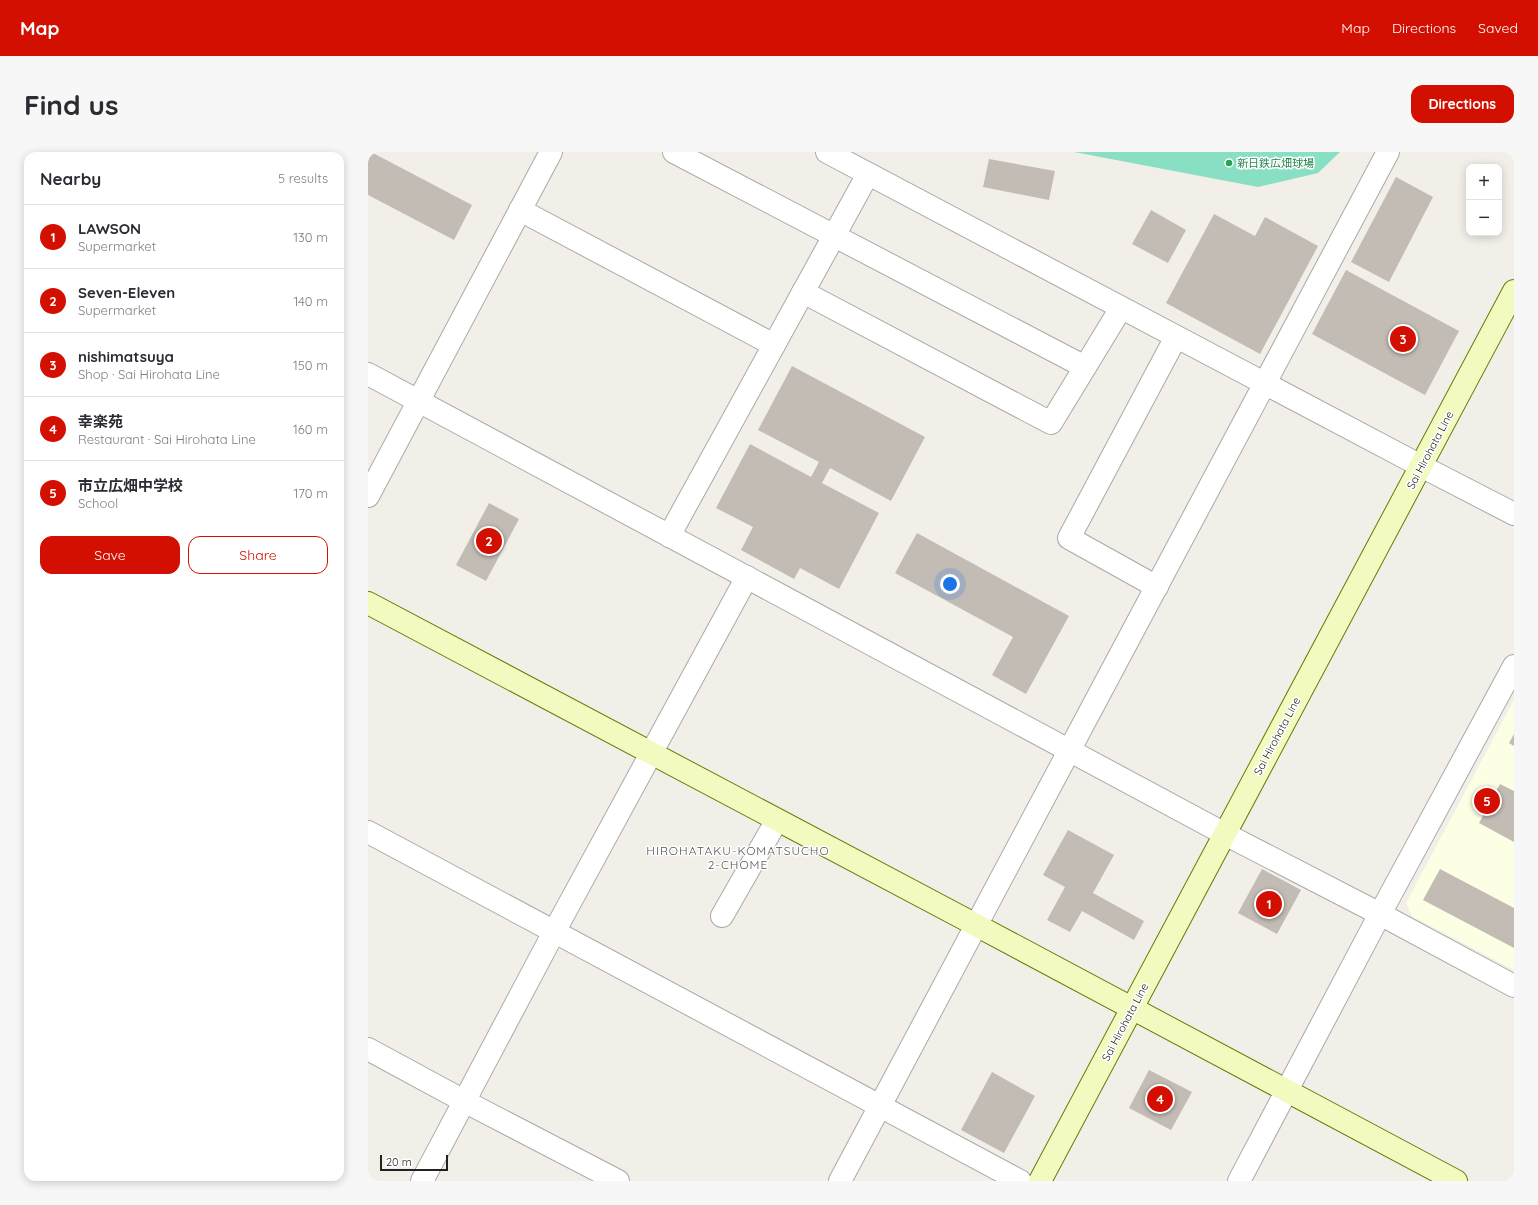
<!DOCTYPE html>
<html lang="en">
<head>
<meta charset="utf-8">
<style>
	:root { --surface:#fff; --page:#f7f7f7; --text:#2b2b33; --muted:#7c7c81; --line:#e1e1e2; --accent:#d20f01 }
	body { margin:0; font-family:Quicksand,"Noto Sans JP",sans-serif; background:var(--page); color:var(--text) }
	.controls { position:absolute; right:12px; top:12px; display:grid; overflow:hidden; border-radius:8px; box-shadow:0 2px 10px #0003 }
	.controls button { width:36px; height:36px; display:grid; place-items:center; padding:0; border:0; border-bottom:1px solid var(--line); background:var(--surface); color:var(--text); font:20px sans-serif }
	.scale { position:absolute; left:12px; bottom:10px; width:68px; box-sizing:border-box; padding-left:4px; border:2px solid #222; border-top:0; font-size:11px; line-height:14px; white-space:nowrap; color:#222; -webkit-text-stroke:3px #fff; paint-order:stroke }
	.you { position:absolute; left:582px; top:432px; width:14px; height:14px; margin:-10px; border:3px solid #fff; border-radius:50%; background:#1a73e8; box-shadow:0 0 0 6px #1a73e833 }
	.badge { display:grid; place-items:center; width:26px; height:26px; border-radius:50%; background:var(--accent); color:#fff; font-size:13px; font-weight:700 }
	.pin { position:absolute; translate:-50% -50%; border:2px solid #fff; box-shadow:0 1px 4px #0006 }
	.list { margin:0; padding:0; list-style:none }
	h2 { display:flex; justify-content:space-between; align-items:center; height:52px; margin:0; padding:0 16px; font-size:17px }
	h2 small { font-size:13px; font-weight:400; color:var(--muted) }
	.list li { display:grid; grid-template-columns:26px 1fr auto; gap:12px; align-items:center; box-sizing:border-box; height:64px; padding:0 16px; border-top:1px solid var(--line) }
	.list b { display:block; font-size:15px; white-space:nowrap }
	.list p { margin:0; font-size:13px; white-space:nowrap; color:var(--muted) }
	.list em { font-size:13px; font-style:normal; color:var(--muted) }
	.actions { display:flex; gap:8px; padding:12px 16px }
	.actions a { flex:1; padding:9px 0; border:1px solid var(--accent); border-radius:12px; text-align:center; font-size:14px; color:var(--accent) }
	.actions .main { background:var(--accent); color:#fff }
	.map { position:relative; flex:none; width:1146px; height:1029px; overflow:hidden; border-radius:12px }
	header { display:flex; align-items:center; gap:24px; box-sizing:border-box; height:56px; padding:0 20px; background:var(--accent); color:#fff }
	header strong { font-size:19px }
	nav { display:flex; gap:22px; margin-inline-start:auto; font-size:14px }
	.intro { display:flex; align-items:center; justify-content:space-between; box-sizing:border-box; height:96px; padding:0 24px }
	h1 { margin:0; font-size:28px }
	.button { padding:10px 18px; border-radius:12px; background:var(--accent); color:#fff; font-size:14px; font-weight:700 }
	main { display:flex; gap:24px; padding:0 24px }
	aside { flex:1; background:var(--surface); border-radius:12px; box-shadow:0 2px 10px #0003 }
	.map>svg:first-child { display:block }
</style>
</head>
<body>
<header>
<strong>Map</strong>
<nav><a>Map</a><a>Directions</a><a>Saved</a></nav>
</header>
<div class="intro"><h1>Find us</h1><a class="button">Directions</a></div>
<main>
<aside>
<h2>Nearby<small>5 results</small></h2>
<ul class="list">
<li><span class="badge">1</span><div><b>LAWSON</b><p>Supermarket</p></div><em>130 m</em></li>
<li><span class="badge">2</span><div><b>Seven-Eleven</b><p>Supermarket</p></div><em>140 m</em></li>
<li><span class="badge">3</span><div><b>nishimatsuya</b><p>Shop · Sai Hirohata Line</p></div><em>150 m</em></li>
<li><span class="badge">4</span><div><b>幸楽苑</b><p>Restaurant · Sai Hirohata Line</p></div><em>160 m</em></li>
<li><span class="badge">5</span><div><b>市立広畑中学校</b><p>School</p></div><em>170 m</em></li>
</ul>
<div class="actions"><a class="main">Save</a><a>Share</a></div>
</aside>
<div class="map">
<svg width="1146" height="1029" viewBox="0 0 1146 1029">
	<rect width="100%" height="100%" fill="#f2efe9"/>
	<polygon fill="#fdffe4" points="1146,548 1146,818 1044,764 1038,751"/>
	<polygon fill="#88dfc3" points="706,0 972,0 950,21 890,35"/>
	<g fill="#c3bcb5">
		<polygon points="0,0 3,0 104,53 86,88 0,43"/>
		<polygon points="621,7 687,19 681,48 615,35"/>
		<polygon points="1028,25 1065,45 1021,130 983,110"/>
		<polygon points="783,58 818,78 800,111 764,92"/>
		<polygon points="846,62 887,84 897,65 950,94 892,202 798,151"/>
		<polygon points="978,118 1091,179 1057,243 944,182"/>
		<polygon points="424,214 557,285 523,349 462,316 454,331 511,361 471,437 432,416 426,427 373,398 385,375 348,356 382,292 443,325 451,310 390,278"/>
		<polygon points="121,351 151,367 118,429 88,413"/>
		<polygon points="549,381 701,464 658,542 624,523 645,485 527,421"/>
		<polygon points="1146,582 1146,594 1141,591"/>
		<polygon points="1132,632 1146,639 1146,690 1111,671"/>
		<polygon points="700,678 746,703 725,741 776,769 766,788 714,759 702,780 679,768 697,735 675,723"/>
		<polygon points="894,717 933,738 909,782 870,761"/>
		<polygon points="1072,717 1146,756 1146,796 1055,748"/>
		<polygon points="781,918 824,940 803,978 761,956"/>
		<polygon points="624,920 667,944 636,1001 593,978"/>
	</g>
	<g fill="none" stroke-linecap="round" stroke-linejoin="round">
		<g stroke="#a9a9a9" stroke-width="24">
			<g id="street">
				<polyline points="306,0 717,215"/>
				<polyline points="459,0 1053,314 1146,362"/>
				<polyline points="152,58 406,193"/>
				<polyline points="435,140 683,271 753,156"/>
				<polyline points="0,222 857,682 1012,762 1146,834"/>
				<polyline points="0,344 183,0"/>
				<polyline points="301,384 500,22"/>
				<polyline points="789,435 701,386 808,185"/>
				<polyline points="0,680 652,1029"/>
				<polyline points="354,764 409,668"/>
				<polyline points="0,897 96,949 250,1029"/>
				<polyline points="54,1029 186,780 379,425"/>
				<polyline points="472,1029 1020,0"/>
				<polyline points="871,1029 1012,762 1146,514"/>
			</g>
		</g>
		<g stroke="#677c05" stroke-width="24">
			<g id="secondary">
				<polyline points="0,451 608,773 1088,1029"/>
				<polyline points="672,1029 1146,139"/>
			</g>
		</g>
		<use href="#street" stroke="#fff" stroke-width="22"/>
		<use href="#secondary" stroke="#f3fabf" stroke-width="22"/>
	</g>
	<circle fill="#2e9e5b" stroke="#fff" stroke-width="1.5" cx="861" cy="11" r="4"/>
	<g text-anchor="middle" dominant-baseline="central" stroke-width="3" stroke-linejoin="round" paint-order="stroke">
		<g font-size="11" fill="#27864d" stroke="#fff" text-anchor="start">
			<text x="869" y="11">新日鉄広畑球場</text>
		</g>
		<g font-size="11" fill="#222" stroke="#fff">
			<text transform="translate(1062 298) rotate(-62)">Sai Hirohata Line</text>
			<text transform="translate(909 584) rotate(-62)">Sai Hirohata Line</text>
			<text transform="translate(757 870) rotate(-62)">Sai Hirohata Line</text>
		</g>
		<g font-size="12" letter-spacing="1" fill="#555" stroke="#fff">
			<text x="370" y="698">HIROHATAKU-KOMATSUCHO<tspan x="370" dy="14">2-CHOME</tspan></text>
		</g>
	</g>
</svg>
<div class="controls">
<button>+</button>
<button>−</button>
</div>
<div class="scale">20 m</div>
<div class="you"></div>
<div class="pin badge" style="left:901px;top:752px">1</div>
<div class="pin badge" style="left:121px;top:389px">2</div>
<div class="pin badge" style="left:1035px;top:187px">3</div>
<div class="pin badge" style="left:792px;top:947px">4</div>
<div class="pin badge" style="left:1119px;top:649px">5</div>
</div>
</main>
</body>
</html>
